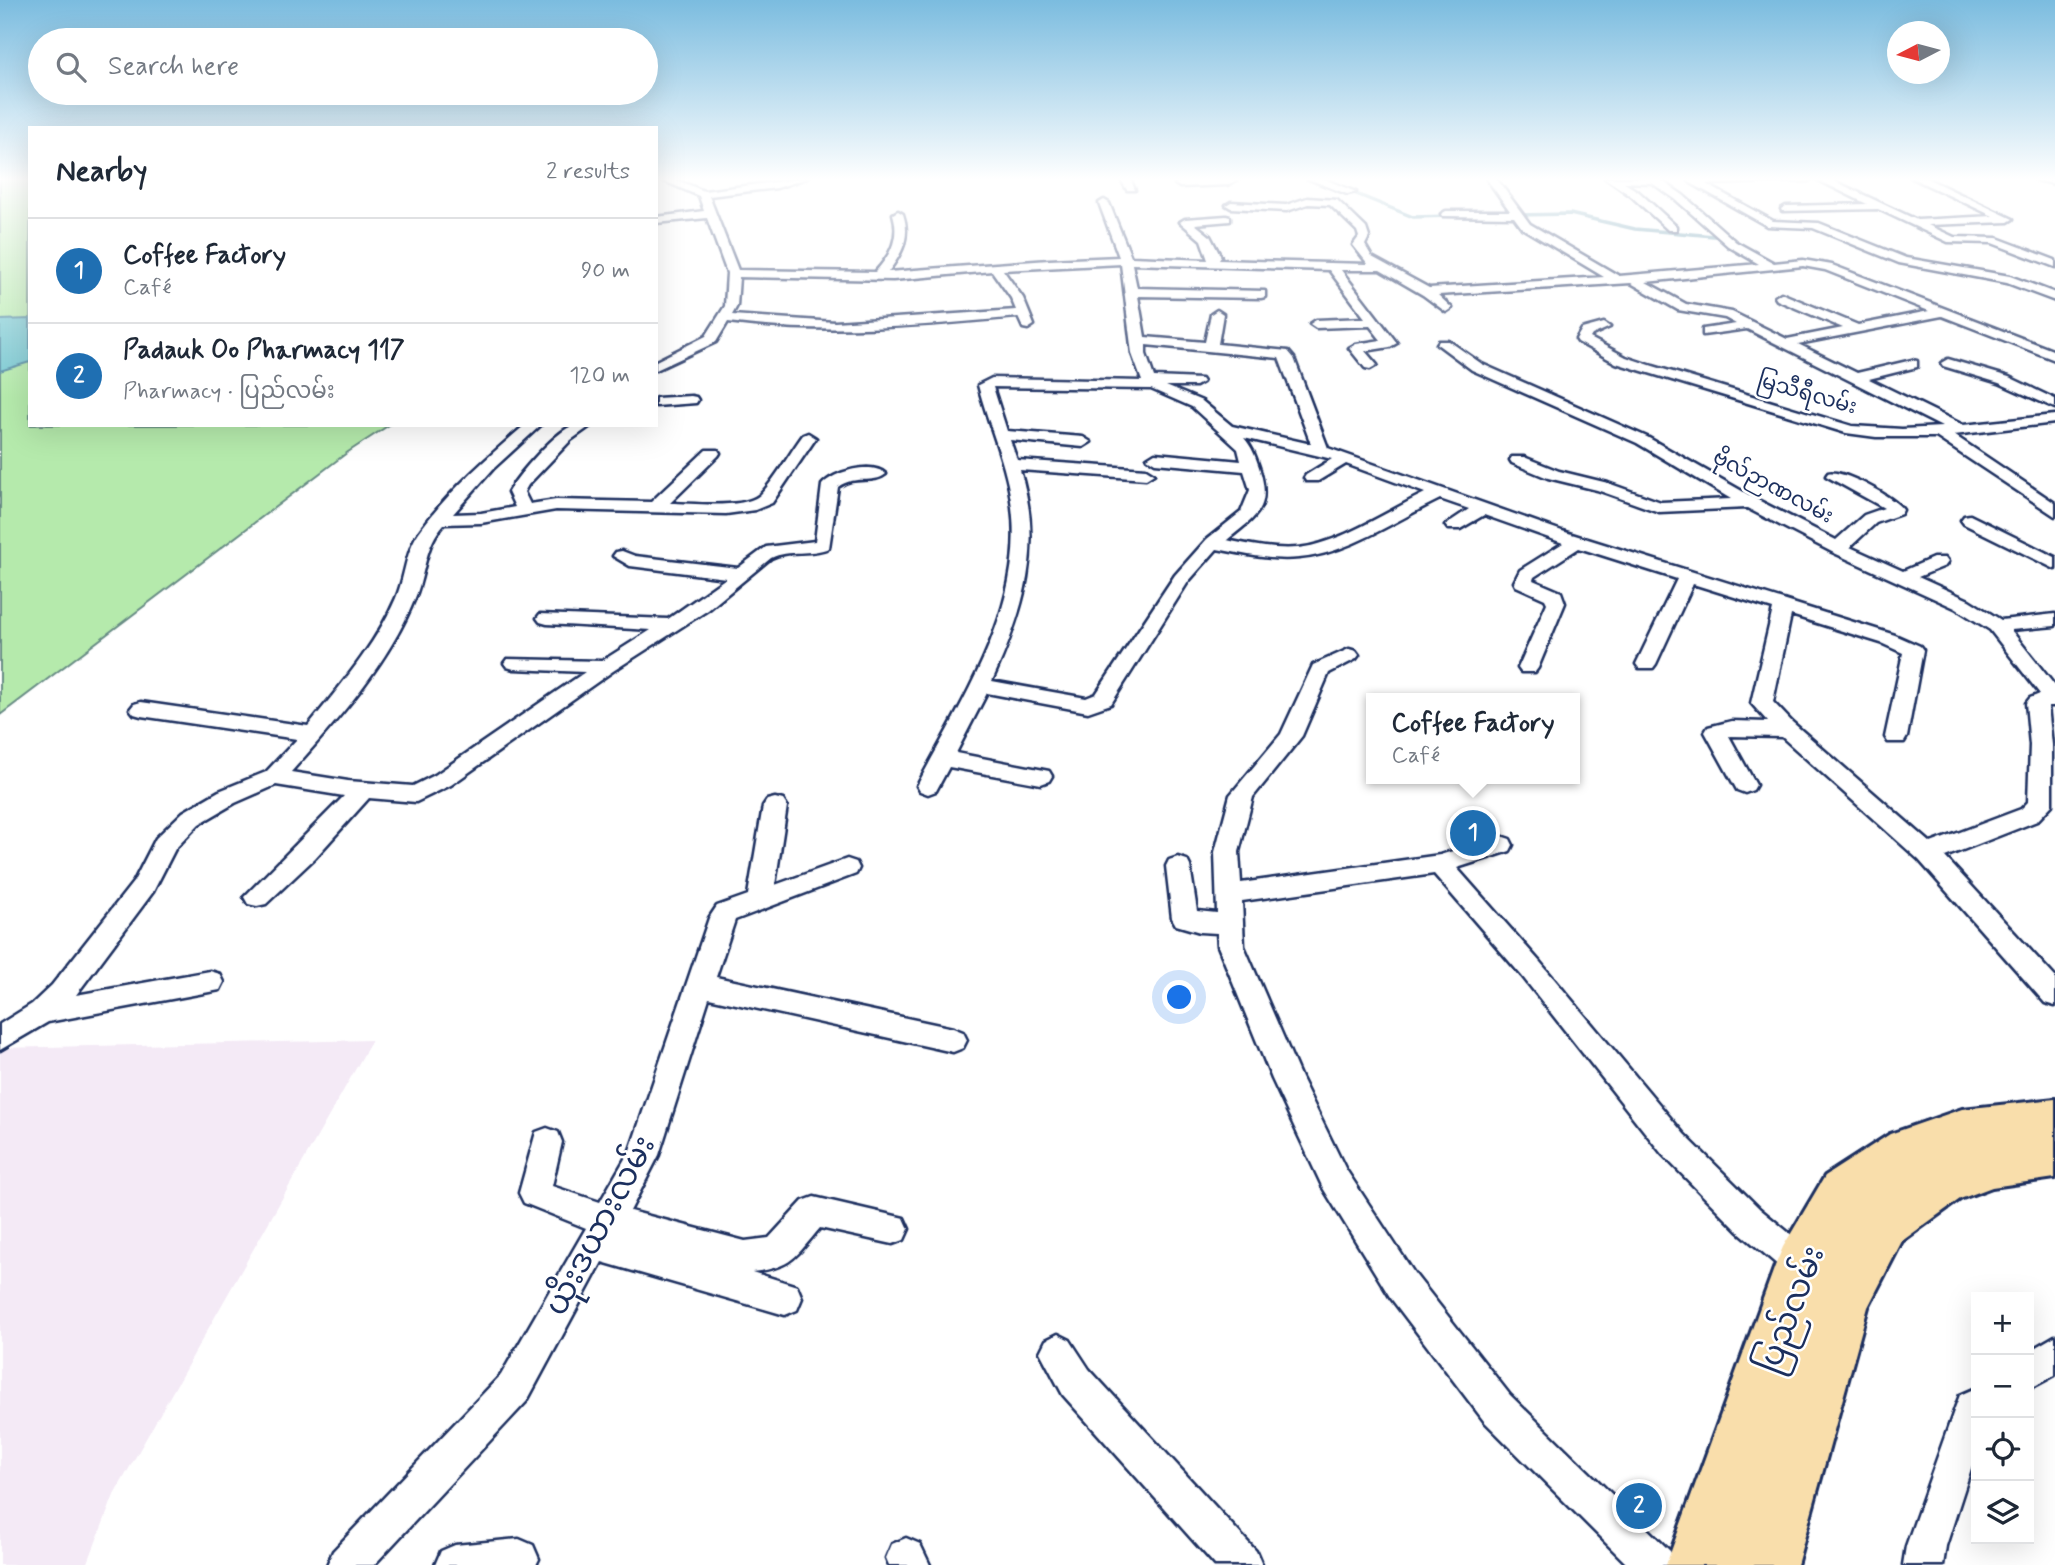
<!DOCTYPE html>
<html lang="en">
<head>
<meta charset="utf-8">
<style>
	:root { --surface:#fff; --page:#f6f6f7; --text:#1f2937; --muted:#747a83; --line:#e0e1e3; --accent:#1f6fb2 }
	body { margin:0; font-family:Mynerve,"Noto Sans Myanmar",sans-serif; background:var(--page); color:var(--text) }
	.controls { position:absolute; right:21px; bottom:21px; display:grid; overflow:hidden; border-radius:0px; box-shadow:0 7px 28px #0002 }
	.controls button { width:63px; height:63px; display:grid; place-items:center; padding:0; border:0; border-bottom:2px solid var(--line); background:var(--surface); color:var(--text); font:35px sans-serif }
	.compass { position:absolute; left:1887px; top:21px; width:63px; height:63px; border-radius:50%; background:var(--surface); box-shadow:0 7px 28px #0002; rotate:264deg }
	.you { position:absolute; left:1180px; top:998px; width:24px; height:24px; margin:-18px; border:5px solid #fff; border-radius:50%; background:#1a73e8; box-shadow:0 0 0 10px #1a73e833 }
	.badge { display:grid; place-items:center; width:46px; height:46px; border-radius:50%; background:var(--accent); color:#fff; font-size:23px; font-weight:700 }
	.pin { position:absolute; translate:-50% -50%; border:4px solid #fff; box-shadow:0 2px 7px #0006 }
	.popup { position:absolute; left:1366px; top:693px; width:214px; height:91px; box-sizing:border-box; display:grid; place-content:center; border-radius:0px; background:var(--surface); filter:drop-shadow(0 2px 5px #0005); font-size:23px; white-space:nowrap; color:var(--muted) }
	.popup b { font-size:26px; color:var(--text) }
	.popup::after { content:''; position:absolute; left:50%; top:100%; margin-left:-14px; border:14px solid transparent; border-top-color:var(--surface) }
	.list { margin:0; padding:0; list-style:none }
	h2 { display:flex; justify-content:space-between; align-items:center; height:91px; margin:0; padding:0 28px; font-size:30px }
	h2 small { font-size:23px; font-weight:400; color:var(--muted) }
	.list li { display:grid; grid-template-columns:46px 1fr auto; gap:21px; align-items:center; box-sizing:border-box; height:105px; padding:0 28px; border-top:2px solid var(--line) }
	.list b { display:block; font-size:26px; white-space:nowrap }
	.list p { margin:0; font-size:23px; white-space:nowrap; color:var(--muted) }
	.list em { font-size:23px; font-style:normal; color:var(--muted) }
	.icon { flex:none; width:38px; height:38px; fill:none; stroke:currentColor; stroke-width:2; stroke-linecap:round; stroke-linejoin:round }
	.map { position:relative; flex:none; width:2055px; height:1565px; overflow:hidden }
	.search { position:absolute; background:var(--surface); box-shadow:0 7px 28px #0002; left:28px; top:28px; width:630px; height:77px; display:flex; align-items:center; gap:18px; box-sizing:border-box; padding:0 24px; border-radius:38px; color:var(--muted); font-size:26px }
	.panel { position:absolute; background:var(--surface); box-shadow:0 7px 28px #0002; left:28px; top:126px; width:630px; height:301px; border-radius:0px }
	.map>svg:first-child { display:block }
</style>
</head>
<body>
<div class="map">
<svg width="2055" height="1565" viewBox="0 0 2055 1565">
	<rect width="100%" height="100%" fill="#fff"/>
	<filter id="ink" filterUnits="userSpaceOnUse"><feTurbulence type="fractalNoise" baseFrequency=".0143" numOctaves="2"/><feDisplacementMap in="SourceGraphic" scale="14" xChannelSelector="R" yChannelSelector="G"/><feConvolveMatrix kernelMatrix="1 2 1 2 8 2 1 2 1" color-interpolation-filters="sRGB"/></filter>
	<g filter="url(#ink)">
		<polygon fill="#f4eaf6" points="372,1040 114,1495 87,1565 0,1565 0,1048"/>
		<polygon fill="#b5eaac" stroke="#688c85" stroke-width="2" points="0,178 30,178 30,425 389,425 348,452 0,715"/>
		<polygon fill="#78c8d1" stroke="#538ba3" stroke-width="2" points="30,319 30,362 0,371 0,320"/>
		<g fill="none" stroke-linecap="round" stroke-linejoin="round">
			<g stroke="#538ba3" stroke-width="3.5">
				<polyline points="1344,189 1413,217 1452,216"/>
				<polyline points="1514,215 1570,214 1635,229 1725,237"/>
			</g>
			<g stroke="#1b2f5e" stroke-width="5">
				<g id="street">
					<path d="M 657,178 L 672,178 L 704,191 L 807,178 L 777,188 L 709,196 L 738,270 L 875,272 C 891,255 900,237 893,214 L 898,211 L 903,214 C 911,237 902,254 888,272 L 1049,260 L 1119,257 L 1099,203 L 1104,200 L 1109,203 L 1131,257 L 1208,260 L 1201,240 L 1180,222 L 1185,219 L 1226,216 L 1230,217 L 1230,221 L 1195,224 L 1210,236 L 1221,257 L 1219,260 L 1368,264 L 1353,245 L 1359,237 L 1357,231 L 1330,205 L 1308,204 L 1287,211 L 1231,208 L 1226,205 L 1231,202 L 1286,205 L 1307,198 L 1337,200 L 1366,228 L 1369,237 L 1365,245 L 1372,257 L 1429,288 L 1604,277 L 1522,228 L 1514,217 L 1442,216 L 1441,214 L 1446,211 L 1510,211 L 1486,178 L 1496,178 L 1530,224 L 1619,276 L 1759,264 L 1728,246 L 1675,199 L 1652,183 L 1623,182 L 1639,192 L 1676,226 L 1676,230 L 1668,230 L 1631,196 L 1605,178 L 1658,178 L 1683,195 L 1736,242 L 1774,263 L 1803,260 L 1832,265 L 2055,351 L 2055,360 L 1942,316 L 1798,344 L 1857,373 L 1912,360 L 1917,361 L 1917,367 L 1869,379 L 1963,425 L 2055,415 L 2055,423 L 1954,435 L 2055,503 L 2055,516 L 1936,437 L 1876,437 L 1846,433 L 1616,363 L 1578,342 L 1576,339 L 1582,329 L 1604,323 L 1610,327 L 1592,335 L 1590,338 L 1626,357 L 1653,366 L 1852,426 L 1902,429 L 1942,427 L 1747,329 L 1703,335 L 1703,329 L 1736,324 L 1725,318 L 1678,310 L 1631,283 L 1438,295 L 1452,308 L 1446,312 L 1423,295 L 1380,270 L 1341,270 L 1397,343 L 1390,347 L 1365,351 L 1377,365 L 1370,369 L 1365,368 L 1349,348 L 1356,344 L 1381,340 L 1370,326 L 1316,328 L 1310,324 L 1316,320 L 1365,318 L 1329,270 L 1132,264 L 1137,288 L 1265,291 L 1265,297 L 1261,298 L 1138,296 L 1145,337 L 1205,342 L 1211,314 L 1217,310 L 1223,314 L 1218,344 L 1288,351 L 1294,358 L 1328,448 L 1562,531 L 1895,635 L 1920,646 L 1923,650 L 1907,737 L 1904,742 L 1888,742 L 1885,737 L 1903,653 L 1881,643 L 1791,615 L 1773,702 L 1792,722 L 1931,843 L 2021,809 L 2028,802 L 2030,745 L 2026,703 L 2030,698 L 2040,694 L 1990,630 L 1955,608 L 1832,552 L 1747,508 L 1659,512 L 1597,490 L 1548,478 L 1512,463 L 1510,460 L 1512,457 L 1524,457 L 1559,471 L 1608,483 L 1661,502 L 1731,499 L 1637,443 L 1472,370 L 1437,344 L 1439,341 L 1449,341 L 1482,364 L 1647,437 L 1756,499 L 1836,540 L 1864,515 L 1884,508 L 1826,476 L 1828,473 C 1843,469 1895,498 1903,510 L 1901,514 L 1876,523 L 1850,547 L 1903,571 L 1933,558 L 1945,558 L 1948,562 L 1945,566 L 1918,577 L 1969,600 L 2001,620 L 2055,614 L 2055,626 L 2011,630 L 2055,686 L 2055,706 L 2048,706 L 2052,745 L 2052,805 L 2037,821 L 1945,857 L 2055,977 L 2055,1006 L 2045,1003 L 1919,860 L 1782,737 L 1729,736 L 1756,785 L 1753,790 L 1745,793 L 1737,790 L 1705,732 L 1708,727 L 1732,721 L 1768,722 L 1751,703 L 1773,609 L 1693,584 L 1656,664 L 1653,668 L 1639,668 L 1636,664 L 1677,579 L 1579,548 L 1534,577 L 1533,580 L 1561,592 L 1565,603 L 1538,668 L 1535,672 L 1521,672 L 1518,668 L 1547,603 L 1545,599 L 1516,586 L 1514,582 L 1520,570 L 1563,543 L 1484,515 L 1460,529 L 1448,529 L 1445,525 L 1469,509 L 1440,499 C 1396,520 1348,554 1299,558 C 1272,561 1244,554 1217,549 L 1188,582 L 1111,704 L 1088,712 L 987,693 L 956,753 L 1049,771 L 1052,776 L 1049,781 L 1041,784 L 949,767 L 936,791 L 928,794 L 920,791 L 917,786 C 961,702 1025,608 1012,507 C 1007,465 989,427 978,385 L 992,378 L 1142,381 L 1132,354 L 1121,264 L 1003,270 L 1023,298 L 1034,325 L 1028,329 L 1023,328 L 1018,317 C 921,326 825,335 728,322 L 716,342 L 656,370 L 656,361 L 706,336 L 725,306 L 727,273 L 707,218 L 656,223 L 656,217 L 704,211 L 699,196 ZM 1803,266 L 1825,270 L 1929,311 L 1858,325 L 1781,293 L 1775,297 L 1777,300 L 1843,328 L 1787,339 L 1732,312 L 1686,304 L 1646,282 ZM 992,271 L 1011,298 L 1016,310 L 835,322 L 732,315 L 737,306 L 739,277 L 893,280 ZM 1146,345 L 1279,358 L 1311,444 L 1232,426 L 1202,401 L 1166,386 L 1196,386 L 1203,382 L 1201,379 L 1154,377 L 1146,354 ZM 993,387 L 1151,389 L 1192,407 L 1238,449 L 1241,461 L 1155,453 L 1147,458 L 1155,463 L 1244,471 L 1250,490 L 1241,512 L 1207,539 L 1175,575 L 1096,694 L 1086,698 L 992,681 C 1024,610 1044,547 1020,470 L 1146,479 L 1154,474 L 1146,469 L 1017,460 L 1010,440 L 1083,447 L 1091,442 L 1083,437 L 1007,431 ZM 1244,438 L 1332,459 L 1306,475 L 1304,478 L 1306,481 L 1318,481 L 1346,464 L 1425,493 C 1388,511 1339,544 1298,548 C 1275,550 1250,545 1227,540 C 1258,515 1272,508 1259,467 C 1255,455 1252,447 1244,438 Z"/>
					<polygon points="1120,178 1130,178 1135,190 1127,190"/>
					<polygon points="1241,178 1227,185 1180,187 1175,184 1180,181"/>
					<polygon points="1306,178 1322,178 1356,192 1347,194"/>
					<polygon points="1693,178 1813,178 1808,181 1706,184 1773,221 1819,223 1906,258 2010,276 2055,293 2055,301 2007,283 1899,263 1813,228 1767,226 1691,183 1689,181"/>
					<polygon points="1814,178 1828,178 1917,220 1993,216 1912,178 1926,178 2013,219 2008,222 1928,225 1954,237 1997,238 2055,260 2055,267 1992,243 1948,242 1878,209 1782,211 1781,209 1786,206 1867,204"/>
					<polygon points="2034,178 2055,178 2055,184 2036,180"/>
					<polygon points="1948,359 2009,377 2055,399 2055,408 1999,383 1943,366 1941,363"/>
					<polygon points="691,396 696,397 698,400 696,403 656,406 656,398"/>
					<path d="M 525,425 L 541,425 L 493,469 L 453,514 L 481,513 L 515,507 L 508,492 C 517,476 557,429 575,425 C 580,424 587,425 592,425 L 571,440 L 528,485 L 524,492 L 530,504 L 556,500 L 651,502 L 706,450 L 718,450 L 720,453 L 718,456 L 670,503 C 692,503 745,510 761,494 C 777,477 789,454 803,435 L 808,433 L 816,438 L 772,503 L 755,510 L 726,514 L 556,510 L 481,523 L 444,524 C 424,546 426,572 415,598 C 389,663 337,720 291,772 L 348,781 L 413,786 L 435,775 L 585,672 L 514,669 L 507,667 L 504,663 L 507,659 L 602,661 L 651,630 L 547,624 L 540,622 L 537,618 L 540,614 L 668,619 L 726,578 L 630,566 L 613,556 L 616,552 L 622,551 L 635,556 L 738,568 L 766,547 L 815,541 L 822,485 C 834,471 872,461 886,474 C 873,485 855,474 838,487 L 829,548 C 810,556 789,549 771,558 L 708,610 L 613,671 L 451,785 L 416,802 L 369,798 L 315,858 L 266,904 L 257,906 L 248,904 L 244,897 L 344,796 L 276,785 L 235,803 L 199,824 L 175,849 L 153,892 L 76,995 L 210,971 L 220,974 L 224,982 L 220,990 L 48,1022 L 0,1050 L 0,1024 L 32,1004 L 52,985 L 134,881 L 156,838 L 183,812 L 219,791 L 266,772 L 297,739 L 141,716 L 134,714 L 130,709 L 134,704 L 141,702 L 308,726 C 340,686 375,646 396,598 C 406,575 405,549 422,528 C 451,489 488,457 525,425 Z"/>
					<polygon points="1970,515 2055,557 2055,569 1964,524 1961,520 1964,516"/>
					<polygon points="1349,649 1356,651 1359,655 1356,659 1329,673 1302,736 1253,797 1239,852 1241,883 1440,855 1501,836 1510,839 1513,845 1510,851 1457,868 1540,962 1684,1134 1760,1209 1817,1256 1822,1267 1817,1278 1805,1283 1793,1278 1738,1231 1662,1154 1522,976 1434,874 1242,901 1244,946 1301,1078 1345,1168 1414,1273 1510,1395 1670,1551 1676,1565 1628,1565 1484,1421 1390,1297 1323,1188 1272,1079 1218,946 1217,933 1200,932 1176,925 1172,918 1166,866 1169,860 1178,857 1187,860 1190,866 1197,911 1217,913 1215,852 1230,795 1281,734 1313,665"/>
					<path d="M 775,798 L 783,800 L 787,806 L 775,885 L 847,859 L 856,862 L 859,868 L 856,874 L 735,920 L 716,977 L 953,1028 L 963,1032 L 967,1040 L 963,1048 L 953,1052 L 709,998 L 659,1155 L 630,1211 L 745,1241 L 769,1238 L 803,1201 L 814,1197 L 904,1218 L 909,1229 L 904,1240 L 893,1244 L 820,1228 C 794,1258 793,1267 752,1272 L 797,1286 L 802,1298 L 797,1310 L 785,1315 L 602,1262 L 527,1401 L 374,1565 L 327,1565 L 333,1551 L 501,1375 L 586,1228 L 524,1203 L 519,1193 L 536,1132 L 547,1128 L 558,1132 L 562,1142 L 552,1186 L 600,1202 L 630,1150 L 709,918 L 717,906 L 748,895 L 763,806 L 767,800 Z"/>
					<polygon points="1058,1334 1070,1340 1089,1369 1256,1551 1262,1565 1215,1565 1063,1395 1040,1352 1046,1340"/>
					<polygon points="2055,1336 2055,1375 2029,1389 2029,1351"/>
					<polygon points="1976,1388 1976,1453 1946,1546 1943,1565 1903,1565 1906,1546 1955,1408 1960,1395"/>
					<polygon points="906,1538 920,1544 930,1565 889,1565 886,1558 892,1544"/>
					<polygon points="519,1539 533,1545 539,1559 536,1565 435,1565 441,1551 455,1545"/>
				</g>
			</g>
			<g stroke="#1b2f5e" stroke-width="6">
				<polygon id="highway" points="2055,1099 2055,1178 1992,1187 1960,1199 1902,1241 1868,1307 1797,1565 1666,1565 1775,1266 1783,1247 1825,1176 1890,1134 1962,1109"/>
			</g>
			<use href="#street" fill="#fff" fill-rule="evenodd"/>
			<use href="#highway" fill="#f9deab" fill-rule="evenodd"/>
		</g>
	</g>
	<linearGradient id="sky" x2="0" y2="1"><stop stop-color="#7bbcdf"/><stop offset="0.45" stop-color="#fff"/><stop offset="1" stop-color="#fff" stop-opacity="0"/></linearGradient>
	<rect width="2055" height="398" fill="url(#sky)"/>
	<g text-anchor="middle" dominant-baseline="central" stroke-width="5" stroke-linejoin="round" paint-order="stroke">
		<g font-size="21" fill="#1b2f5e" stroke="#fff">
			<text transform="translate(1807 394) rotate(16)">မြသီရီလမ်း</text>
			<text transform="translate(1773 487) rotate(28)">ဗိုလ်ဉာဏလမ်း</text>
		</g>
		<g font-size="32" fill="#1b2f5e" stroke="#fff">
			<text transform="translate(601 1226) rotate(-62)">ယိုးဒယားလမ်း</text>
			<text transform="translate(1792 1310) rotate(-69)">ပြည်လမ်း</text>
		</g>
	</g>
</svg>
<div class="controls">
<button>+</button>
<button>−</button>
<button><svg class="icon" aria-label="locate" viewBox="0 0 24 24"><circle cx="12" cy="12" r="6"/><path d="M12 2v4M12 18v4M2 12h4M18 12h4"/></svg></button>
<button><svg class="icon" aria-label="layers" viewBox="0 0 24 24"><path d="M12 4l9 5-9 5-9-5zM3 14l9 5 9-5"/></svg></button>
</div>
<svg class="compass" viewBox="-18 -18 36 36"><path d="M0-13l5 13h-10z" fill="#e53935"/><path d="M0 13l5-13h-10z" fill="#747a83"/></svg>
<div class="you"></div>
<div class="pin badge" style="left:1473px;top:833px">1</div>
<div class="popup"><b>Coffee Factory</b>Café</div>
<div class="pin badge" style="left:1639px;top:1506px">2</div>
<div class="search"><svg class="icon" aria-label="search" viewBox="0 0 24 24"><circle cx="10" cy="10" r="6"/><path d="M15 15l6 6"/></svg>Search here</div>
<section class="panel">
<h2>Nearby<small>2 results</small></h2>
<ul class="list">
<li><span class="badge">1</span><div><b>Coffee Factory</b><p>Café</p></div><em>90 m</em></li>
<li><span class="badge">2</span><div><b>Padauk Oo Pharmacy 117</b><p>Pharmacy · ပြည်လမ်း</p></div><em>120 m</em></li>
</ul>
</section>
</div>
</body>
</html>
